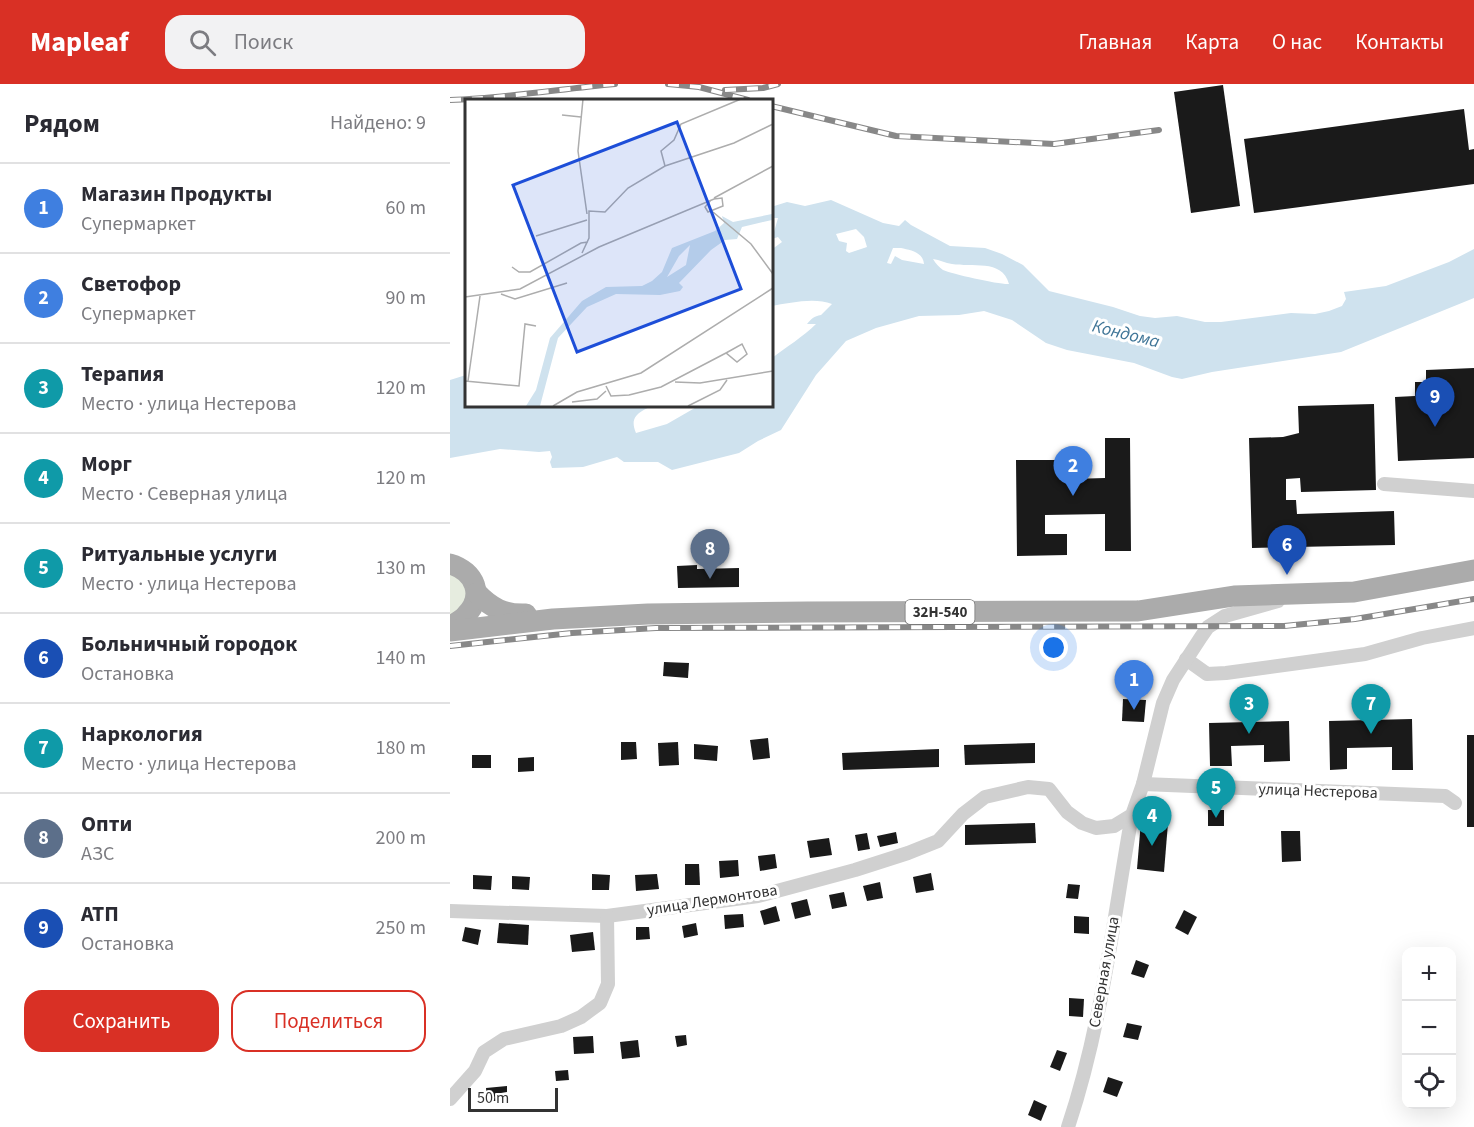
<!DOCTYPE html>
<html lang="ru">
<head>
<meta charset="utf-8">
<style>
	:root { --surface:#fff; --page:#f2f2f3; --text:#2b2b33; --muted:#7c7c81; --line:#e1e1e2; --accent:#d93025 }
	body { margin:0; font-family:"Source Sans 3",sans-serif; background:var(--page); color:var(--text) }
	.controls { position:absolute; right:18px; bottom:18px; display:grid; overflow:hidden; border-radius:12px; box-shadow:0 6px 24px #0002 }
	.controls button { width:54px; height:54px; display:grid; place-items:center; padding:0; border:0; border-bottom:2px solid var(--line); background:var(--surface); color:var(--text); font:30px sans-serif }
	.scale { position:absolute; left:18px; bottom:15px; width:90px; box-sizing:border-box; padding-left:6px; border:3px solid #333; border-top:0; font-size:16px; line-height:21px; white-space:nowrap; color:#333; -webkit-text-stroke:4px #fff; paint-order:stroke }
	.you { position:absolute; left:604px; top:564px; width:21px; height:21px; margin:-15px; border:4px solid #fff; border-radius:50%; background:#1a73e8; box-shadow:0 0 0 9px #1a73e833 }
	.badge { display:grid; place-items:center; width:39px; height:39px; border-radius:50%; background:var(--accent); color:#fff; font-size:20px; font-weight:700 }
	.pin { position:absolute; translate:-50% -50px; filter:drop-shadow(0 2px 3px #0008) }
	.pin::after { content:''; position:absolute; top:32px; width:21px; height:18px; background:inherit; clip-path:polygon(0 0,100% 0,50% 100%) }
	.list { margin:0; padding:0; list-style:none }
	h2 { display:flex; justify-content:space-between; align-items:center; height:78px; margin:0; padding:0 24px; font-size:26px }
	h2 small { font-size:20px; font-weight:400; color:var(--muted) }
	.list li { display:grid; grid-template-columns:39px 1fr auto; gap:18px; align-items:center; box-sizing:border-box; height:90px; padding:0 24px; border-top:2px solid var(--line) }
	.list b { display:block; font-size:22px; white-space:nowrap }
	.list p { margin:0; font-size:20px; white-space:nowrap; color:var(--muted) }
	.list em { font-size:20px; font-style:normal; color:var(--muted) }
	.actions { display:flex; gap:12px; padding:18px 24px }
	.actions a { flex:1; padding:14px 0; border:2px solid var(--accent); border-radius:18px; text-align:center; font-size:21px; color:var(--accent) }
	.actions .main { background:var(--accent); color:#fff }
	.icon { flex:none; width:33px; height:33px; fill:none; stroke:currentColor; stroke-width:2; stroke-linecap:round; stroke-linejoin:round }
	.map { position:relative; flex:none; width:1024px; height:1043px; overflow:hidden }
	header { display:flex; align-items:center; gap:36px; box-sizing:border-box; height:84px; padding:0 30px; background:var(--accent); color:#fff }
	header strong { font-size:28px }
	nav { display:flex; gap:33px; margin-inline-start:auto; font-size:21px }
	.search { width:420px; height:54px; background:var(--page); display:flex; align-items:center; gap:15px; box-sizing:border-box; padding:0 21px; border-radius:18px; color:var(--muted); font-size:22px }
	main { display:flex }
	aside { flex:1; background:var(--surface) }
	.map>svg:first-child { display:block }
</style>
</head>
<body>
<header>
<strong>Mapleaf</strong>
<div class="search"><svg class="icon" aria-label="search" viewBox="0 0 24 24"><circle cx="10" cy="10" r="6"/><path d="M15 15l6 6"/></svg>Поиск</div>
<nav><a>Главная</a><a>Карта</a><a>О нас</a><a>Контакты</a></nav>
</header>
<main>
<aside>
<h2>Рядом<small>Найдено: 9</small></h2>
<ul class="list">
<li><span class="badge" style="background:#3f7fe0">1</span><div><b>Магазин Продукты</b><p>Супермаркет</p></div><em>60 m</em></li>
<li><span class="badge" style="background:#3f7fe0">2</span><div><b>Светофор</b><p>Супермаркет</p></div><em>90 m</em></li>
<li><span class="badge" style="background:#0f9aa8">3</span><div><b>Терапия</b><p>Место · улица Нестерова</p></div><em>120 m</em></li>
<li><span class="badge" style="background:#0f9aa8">4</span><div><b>Морг</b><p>Место · Северная улица</p></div><em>120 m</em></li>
<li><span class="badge" style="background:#0f9aa8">5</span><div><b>Ритуальные услуги</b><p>Место · улица Нестерова</p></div><em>130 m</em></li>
<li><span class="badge" style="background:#1a4fb4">6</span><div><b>Больничный городок</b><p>Остановка</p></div><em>140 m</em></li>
<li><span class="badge" style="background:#0f9aa8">7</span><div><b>Наркология</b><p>Место · улица Нестерова</p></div><em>180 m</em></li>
<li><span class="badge" style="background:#5c6f8a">8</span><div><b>Опти</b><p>АЗС</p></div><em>200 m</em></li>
<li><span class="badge" style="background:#1a4fb4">9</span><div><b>АТП</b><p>Остановка</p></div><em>250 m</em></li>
</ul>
<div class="actions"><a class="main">Сохранить</a><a>Поделиться</a></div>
</aside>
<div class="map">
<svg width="1024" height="1043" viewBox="0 0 1024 1043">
	<rect width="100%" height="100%" fill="#fff"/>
	<polygon fill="#e6ecdf" points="0,489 16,499 19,518 0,534"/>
	<path fill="#cfe2ee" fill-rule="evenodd" d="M 381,116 L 433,139 L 449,142 L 455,136 L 461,141 L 500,162 L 535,164 L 552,170 L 573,181 L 599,207 L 663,223 L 690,232 L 705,234 L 727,232 L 755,238 L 771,238 L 841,229 L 865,230 L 879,227 L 892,222 L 896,215 L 894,208 L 936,202 L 999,178 L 1024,165 L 1024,214 L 891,268 L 762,288 L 732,295 L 722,293 L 684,279 L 617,266 L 596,259 L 562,236 L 534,227 L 509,231 L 469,232 L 426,244 L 396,257 L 366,291 L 331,346 L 308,357 L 289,369 L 222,386 L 208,378 L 174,378 L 167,373 L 133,383 L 102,384 L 100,378 L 102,373 L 100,367 L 89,368 L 50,365 L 0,374 L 0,296 L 16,291 L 16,321 L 204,321 C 192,327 178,331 186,349 L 217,340 L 250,321 L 321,321 L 321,275 C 336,263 353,253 366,240 L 357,240 C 361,235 364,232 371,231 L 382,220 C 364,213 340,219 321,222 L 321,166 L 332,158 L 328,153 L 322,155 L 328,134 L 321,134 L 321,123 L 337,118 L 355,122 ZM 406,145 L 414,153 L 417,163 L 399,169 L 396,167 L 397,159 L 389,157 L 386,150 ZM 451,164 C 460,166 473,168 474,180 L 452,176 L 445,172 L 441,180 L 437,179 L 443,164 ZM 483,175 C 490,176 495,179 502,180 C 521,184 552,174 559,200 C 551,201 502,190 493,186 C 489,183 486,180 483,175 Z"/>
	<g fill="#1a1a1a">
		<polygon points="773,1 790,122 741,129 724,8"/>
		<polygon points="1014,25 1019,66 1024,65 1024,100 804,129 794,55"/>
		<polygon points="1024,284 1024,374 948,377 945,313 965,312 965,298 976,298 976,286"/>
		<polygon points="924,320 926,406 851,408 850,394 836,395 836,416 846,416 847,430 944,427 945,461 802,464 799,354 833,353 849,349 848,322"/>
		<polygon points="655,354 680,354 681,467 655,467 655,430 595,431 595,450 617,450 617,471 567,472 566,376 621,376 621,395 655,394"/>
		<polygon points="247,481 247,485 289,484 289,503 228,504 227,482"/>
		<polygon points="214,578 239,579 238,594 213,592"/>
		<polygon points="673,615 696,616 694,638 672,637"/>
		<polygon points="962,635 963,686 942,686 942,663 897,664 897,685 880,686 879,637"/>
		<polygon points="839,637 840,677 814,678 814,661 781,662 782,682 760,682 759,639"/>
		<rect x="1017" y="651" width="7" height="92"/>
		<polygon points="318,654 320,674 303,676 300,656"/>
		<polygon points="171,658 186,658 187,675 171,676"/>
		<polygon points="228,658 229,681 209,682 208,659"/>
		<polygon points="585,659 585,679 515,681 514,661"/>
		<polygon points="244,660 268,662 267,677 244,675"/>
		<polygon points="489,665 489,683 393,686 392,669"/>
		<rect x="22" y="671" width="19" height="13"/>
		<polygon points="84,673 84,687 68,688 68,674"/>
		<rect x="758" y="726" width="16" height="16"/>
		<polygon points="691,737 718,739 714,788 687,785"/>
		<polygon points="585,739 586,759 515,761 515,741"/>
		<polygon points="831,747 850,747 851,777 832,778"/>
		<polygon points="446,748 448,759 430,763 427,752"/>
		<polygon points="417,749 420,765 408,767 405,751"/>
		<polygon points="379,754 382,771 360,774 357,757"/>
		<polygon points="325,770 327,784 310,787 308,772"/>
		<polygon points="288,776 289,792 270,794 269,777"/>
		<polygon points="235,780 249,780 250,801 235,801"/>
		<polygon points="481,789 484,806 466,809 463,793"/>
		<polygon points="142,790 160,791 159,806 142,806"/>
		<polygon points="207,790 209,805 186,807 185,791"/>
		<polygon points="23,791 42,792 41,806 23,805"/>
		<polygon points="62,792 80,793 79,806 62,805"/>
		<polygon points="430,798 433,814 417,817 413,802"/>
		<polygon points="618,800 630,801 628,815 616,814"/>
		<polygon points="394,808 397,822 382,825 379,811"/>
		<polygon points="357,815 361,831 345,835 341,819"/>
		<polygon points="326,822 330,837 314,841 310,827"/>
		<polygon points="734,826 747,833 738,851 725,844"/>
		<polygon points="293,830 294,843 275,845 274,831"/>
		<polygon points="624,832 639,833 639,850 624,849"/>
		<polygon points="49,839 79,841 78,861 47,859"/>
		<polygon points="246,839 248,851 234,854 232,842"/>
		<polygon points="15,843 31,846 28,861 12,857"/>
		<polygon points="186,843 199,843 200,855 186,856"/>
		<polygon points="143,848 145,866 122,868 120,851"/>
		<polygon points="686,876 699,881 694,894 681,890"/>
		<polygon points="619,914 634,915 633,933 619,932"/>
		<polygon points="677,939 692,942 688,956 673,953"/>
		<polygon points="236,951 237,961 227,963 225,952"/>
		<polygon points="143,952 144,969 124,970 123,953"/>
		<polygon points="188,956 190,973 172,975 170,958"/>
		<polygon points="607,966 617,969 610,987 600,983"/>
		<polygon points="118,986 119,996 106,997 105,987"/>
		<polygon points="658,993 673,998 667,1013 653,1008"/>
		<polygon points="57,1002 57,1008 45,1010 46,1017 37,1017 36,1004"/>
		<polygon points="584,1016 597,1022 591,1037 578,1031"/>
	</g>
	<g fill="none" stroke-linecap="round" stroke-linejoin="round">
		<g stroke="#d0d0d0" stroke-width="14">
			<polyline points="934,400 1024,407"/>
			<polyline points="736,575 757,590 776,589 915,570 972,554 1024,544"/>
			<polyline points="693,700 995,712 1005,719"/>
			<polyline points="0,827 157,832 308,812 405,786 458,769 488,757 513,730 535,713 578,703 599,705 617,728 632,739 646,744 664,742 682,731 693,700 713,619 723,596 751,553 758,543 775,532 828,517"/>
			<polyline points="0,1015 25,987 34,968 54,955 111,942 131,933 150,919 158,900 157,832"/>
			<path d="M 618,1043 C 652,942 663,836 682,731"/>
		</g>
		<g stroke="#ababab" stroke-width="21">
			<path d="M 0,480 C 25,487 35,512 16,531 C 12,536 6,539 0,542"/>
			<path d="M 27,509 C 41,524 55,531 76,530"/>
			<polyline points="0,547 103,535 198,530 357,528 688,527 784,512 904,508 1024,486"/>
		</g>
		<g stroke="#888" stroke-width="6">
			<g id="rail">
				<polyline points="218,0 249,3 298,16"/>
				<polyline points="275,6 313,4 328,0"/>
				<path d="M 0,16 C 55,14 110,5 165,0"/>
				<polyline points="321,22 446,52 604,60 709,46"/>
				<polyline points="0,562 122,549 206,544 834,542 905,535 1024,515"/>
			</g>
		</g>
		<use href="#rail" stroke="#fff" stroke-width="4" stroke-dasharray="11" stroke-linecap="butt"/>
	</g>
	<g text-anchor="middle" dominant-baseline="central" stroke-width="6" stroke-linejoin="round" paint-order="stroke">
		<rect fill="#fff" stroke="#707070" stroke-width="1.5" x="455.5" y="516" width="69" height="24" rx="4.5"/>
		<g font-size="15" font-weight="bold" fill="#333">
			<text x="490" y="528">32Н-540</text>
		</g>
		<g font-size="16" fill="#333" stroke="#fff">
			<text transform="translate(868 707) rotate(2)">улица Нестерова</text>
			<text transform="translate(262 816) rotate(-9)">улица Лермонтова</text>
			<text transform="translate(654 888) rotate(-80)">Северная улица</text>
		</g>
		<g font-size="18" font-style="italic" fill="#3f7597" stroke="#fff">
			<text transform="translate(676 250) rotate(14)">Кондома</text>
		</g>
	</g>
	<g transform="translate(15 15)">
		<rect width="308" height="308" fill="#fff"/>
		<path d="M 307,115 L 307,121 L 277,128 L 272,140 L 260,141 L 246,151 L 214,184 L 218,188 L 215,192 L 195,196 L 151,195 L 122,208 L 93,239 L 75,307 L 61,307 L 71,291 L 85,239 L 117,202 L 141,188 L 177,187 L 187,182 L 197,173 L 207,149 L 250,132 L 259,124 L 257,117 L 268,123 ZM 225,146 L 221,166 L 202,178 L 214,157 Z" fill="#cfe2ee" fill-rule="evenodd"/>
		<path fill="none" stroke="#adadad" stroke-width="1.5" d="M 118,0 L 113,52 L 122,115M 97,16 L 116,18M 200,67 L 196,52 L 209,41 L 216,25 L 276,0M 249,99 L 308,67M 248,113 L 286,145 L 308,175M 71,137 L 122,121M 117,154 L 124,139 L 124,112 L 140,113 L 163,89 L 200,67 L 269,44 L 308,25M 47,168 L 54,173 L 65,173 L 116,144 L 123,143M 36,195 L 50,200 L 102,184M 0,198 L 55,190 L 134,148 L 249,100 L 257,99 L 258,107 L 243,113 L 240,108 L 246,101M 0,282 L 54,287 L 60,225 L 71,227M 3,282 L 15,197M 210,283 L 235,284 L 308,272M 141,287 L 146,297 L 164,296 L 196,288 L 261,254 L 272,263 L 282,255 L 277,245 L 261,254M 107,303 L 132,300 L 141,292M 88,307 L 112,293 L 176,274 L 308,189M 223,307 L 255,291 L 262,281"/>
		<path fill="#1d4ed8" fill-opacity="0.15" stroke="#1d4ed8" stroke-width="3" d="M 212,23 L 276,190 L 112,253 L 48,86 Z"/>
		<rect width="308" height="308" fill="none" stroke="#333" stroke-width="3"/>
	</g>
</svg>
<div class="controls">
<button>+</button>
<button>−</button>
<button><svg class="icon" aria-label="locate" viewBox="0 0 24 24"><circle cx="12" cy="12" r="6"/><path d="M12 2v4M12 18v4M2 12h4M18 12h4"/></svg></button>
</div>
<div class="scale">50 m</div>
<div class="you"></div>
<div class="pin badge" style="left:684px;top:626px;background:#3f7fe0">1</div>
<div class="pin badge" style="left:623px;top:412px;background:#3f7fe0">2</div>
<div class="pin badge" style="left:799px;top:650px;background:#0f9aa8">3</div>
<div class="pin badge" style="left:702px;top:762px;background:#0f9aa8">4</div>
<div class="pin badge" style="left:766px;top:734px;background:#0f9aa8">5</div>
<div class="pin badge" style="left:837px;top:491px;background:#1a4fb4">6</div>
<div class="pin badge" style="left:921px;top:650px;background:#0f9aa8">7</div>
<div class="pin badge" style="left:260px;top:495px;background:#5c6f8a">8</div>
<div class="pin badge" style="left:985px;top:343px;background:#1a4fb4">9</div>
</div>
</main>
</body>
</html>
